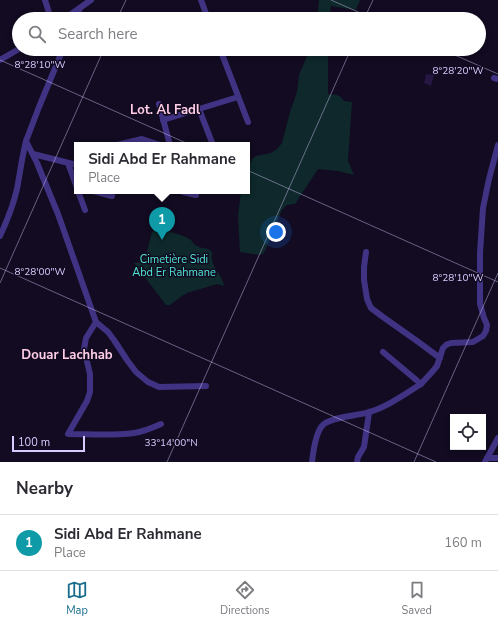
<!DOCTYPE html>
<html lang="en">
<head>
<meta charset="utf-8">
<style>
	:root { --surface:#fff; --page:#f2f2f3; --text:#2b2b33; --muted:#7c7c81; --line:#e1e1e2; --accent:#186d8b }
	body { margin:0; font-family:"Nunito Sans",sans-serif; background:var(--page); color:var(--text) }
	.controls { position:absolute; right:12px; bottom:12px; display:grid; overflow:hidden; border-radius:0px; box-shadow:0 2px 6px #0003 }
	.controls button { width:36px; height:36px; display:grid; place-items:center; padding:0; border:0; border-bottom:1px solid var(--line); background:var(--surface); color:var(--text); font:20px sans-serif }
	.scale { position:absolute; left:12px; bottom:10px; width:73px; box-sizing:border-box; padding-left:4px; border:2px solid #d8cbff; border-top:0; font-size:11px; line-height:14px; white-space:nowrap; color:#d8cbff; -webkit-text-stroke:3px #120b21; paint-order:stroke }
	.you { position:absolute; left:276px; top:232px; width:14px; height:14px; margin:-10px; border:3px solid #fff; border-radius:50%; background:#1a73e8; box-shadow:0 0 0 6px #1a73e833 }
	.badge { display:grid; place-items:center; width:26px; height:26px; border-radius:50%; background:var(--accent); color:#fff; font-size:13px; font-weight:700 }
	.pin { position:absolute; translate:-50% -33px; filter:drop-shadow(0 1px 2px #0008) }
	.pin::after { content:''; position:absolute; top:21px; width:14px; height:12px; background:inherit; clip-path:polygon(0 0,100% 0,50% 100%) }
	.popup { position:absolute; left:74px; top:142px; width:176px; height:52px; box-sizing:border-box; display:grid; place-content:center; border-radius:0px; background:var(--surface); filter:drop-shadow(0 1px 3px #0005); font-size:13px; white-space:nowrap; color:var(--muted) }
	.popup b { font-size:15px; color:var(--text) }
	.popup::after { content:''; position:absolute; left:50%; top:100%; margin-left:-8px; border:8px solid transparent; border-top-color:var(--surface) }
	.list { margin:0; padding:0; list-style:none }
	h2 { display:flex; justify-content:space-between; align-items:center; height:52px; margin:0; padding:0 16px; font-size:17px }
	h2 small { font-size:13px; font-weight:400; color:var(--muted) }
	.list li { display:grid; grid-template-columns:26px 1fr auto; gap:12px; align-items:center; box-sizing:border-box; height:56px; padding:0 16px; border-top:1px solid var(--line) }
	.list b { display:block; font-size:15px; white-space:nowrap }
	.list p { margin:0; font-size:13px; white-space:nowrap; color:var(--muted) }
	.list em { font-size:13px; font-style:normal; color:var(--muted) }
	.icon { flex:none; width:22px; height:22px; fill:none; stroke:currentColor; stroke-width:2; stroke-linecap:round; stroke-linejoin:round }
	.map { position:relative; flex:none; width:498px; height:462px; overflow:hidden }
	.search { position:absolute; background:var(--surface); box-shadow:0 2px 6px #0003; left:12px; right:12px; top:12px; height:44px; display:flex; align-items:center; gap:10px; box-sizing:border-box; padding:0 14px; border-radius:22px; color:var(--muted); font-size:15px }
	.sheet { height:108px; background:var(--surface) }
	nav { display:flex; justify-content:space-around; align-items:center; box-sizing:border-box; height:56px; border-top:1px solid var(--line); background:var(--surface); font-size:11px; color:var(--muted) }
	nav a { display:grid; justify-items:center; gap:2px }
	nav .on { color:var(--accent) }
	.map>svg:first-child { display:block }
</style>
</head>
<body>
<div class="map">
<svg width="498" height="462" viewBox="0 0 498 462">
	<rect width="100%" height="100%" fill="#120b21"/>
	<g fill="#0e282b">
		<polygon points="319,0 360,0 356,10 331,6 329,19 320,19 318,12"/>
		<path d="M 310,49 L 330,49 L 328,58 L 328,94 C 335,95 340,94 344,101 L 352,102 L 348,161 L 354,175 L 338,171 L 318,169 L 295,204 L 287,205 L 282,210 L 266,249 L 263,254 L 260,255 L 240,252 L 238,216 L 241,191 L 247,191 L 247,169 L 253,158 L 256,156 L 271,153 L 277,149 L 282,143 L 290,112 L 297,92 L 299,75 Z"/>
		<path d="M 155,230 C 167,231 180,233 191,240 C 193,242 194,245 197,246 C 202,249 208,247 212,252 C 210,269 222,272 224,286 L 217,284 L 187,293 L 182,296 L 170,305 L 166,305 L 134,263 L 141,262 L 146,256 L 152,232 Z"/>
	</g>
	<polygon fill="#251643" points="426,74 434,75 431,86 424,83"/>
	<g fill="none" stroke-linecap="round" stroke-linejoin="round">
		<g stroke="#413383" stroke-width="6">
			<polyline points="45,0 51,19"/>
			<polyline points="201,0 208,19"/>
			<polyline points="64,19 91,0"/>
			<polyline points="76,19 80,8"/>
			<path d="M 63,49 L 39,107 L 26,141 L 37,163 L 58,214 L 96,322 L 86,338 L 84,349 L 90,374 L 90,392 L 87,401 L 68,434 C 89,434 112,436 134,433 C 143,432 152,428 161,424"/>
			<polyline points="220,49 248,122"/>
			<polyline points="202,53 211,49"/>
			<polyline points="0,60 19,49"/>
			<polyline points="494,78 498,79"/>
			<polyline points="159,104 170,145"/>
			<polyline points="199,109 213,145"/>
			<polyline points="163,120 238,97"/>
			<polyline points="117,145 142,139 160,145"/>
			<polyline points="33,154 77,165"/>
			<polyline points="68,163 77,188"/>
			<polyline points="78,191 85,210"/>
			<polyline points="93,191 112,196"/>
			<polyline points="182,191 183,192 196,195"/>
			<path d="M 0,236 C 7,221 13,206 17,189 C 20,173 22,157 26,141"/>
			<polyline points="366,252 364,267 364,280 367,299 371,308 383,317 417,341 440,358"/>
			<polyline points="96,322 108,332 114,340 127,360 136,372 148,382 159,387 206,386"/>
			<polyline points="383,352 421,384"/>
			<polyline points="487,458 498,458"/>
			<path d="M 312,462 C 313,453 316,433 322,426 C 328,417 358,416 369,412 C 387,407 405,394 421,384 L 432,372 L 437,366 L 443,348 L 446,345 L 448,344 L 451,343 L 473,342 L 483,336 L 486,331 L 487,325 L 484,318 L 480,304 L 480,253 L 483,208 L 489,179 L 498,145"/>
			<polyline points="357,462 358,457 364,447 369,413"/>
			<polyline points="485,462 498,438"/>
		</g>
	</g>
	<path fill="none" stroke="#d8cbff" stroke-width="1" stroke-opacity="0.45" d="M 331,0 L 374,19M 117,19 L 126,0M 364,19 L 373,0M 441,49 L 498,74M 0,60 L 498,282M 0,268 L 436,462M 0,283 L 104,49M 167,462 L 351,49M 414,462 L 498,273"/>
	<g text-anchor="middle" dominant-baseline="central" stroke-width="3" stroke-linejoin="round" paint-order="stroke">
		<g font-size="11" fill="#50e6d4" stroke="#120b21">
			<text x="174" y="259">Cimetière Sidi<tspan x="174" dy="13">Abd Er Rahmane</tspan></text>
		</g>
		<g font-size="13" font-weight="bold" fill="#ffcde6" stroke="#120b21">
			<text x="165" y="110">Lot. Al Fadl</text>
			<text x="67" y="355">Douar Lachhab</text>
		</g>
	</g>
	<g font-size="10" text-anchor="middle" fill="#d8cbff" stroke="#120b21" stroke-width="3" stroke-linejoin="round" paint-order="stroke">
		<text x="40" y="68">8°28'10"W</text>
		<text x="458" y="74">8°28'20"W</text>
		<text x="40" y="275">8°28'00"W</text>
		<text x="458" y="281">8°28'10"W</text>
		<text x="171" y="446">33°14'00"N</text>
	</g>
</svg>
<div class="controls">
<button><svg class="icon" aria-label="locate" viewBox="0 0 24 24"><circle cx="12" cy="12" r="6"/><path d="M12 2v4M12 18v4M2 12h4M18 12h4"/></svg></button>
</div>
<div class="scale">100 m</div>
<div class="you"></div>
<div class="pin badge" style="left:162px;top:240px;background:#0f9aa8">1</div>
<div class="popup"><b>Sidi Abd Er Rahmane</b>Place</div>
<div class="search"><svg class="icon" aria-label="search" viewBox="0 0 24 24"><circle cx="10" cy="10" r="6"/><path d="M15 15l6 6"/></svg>Search here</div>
</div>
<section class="sheet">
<h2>Nearby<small></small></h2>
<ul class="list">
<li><span class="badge" style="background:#0f9aa8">1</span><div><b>Sidi Abd Er Rahmane</b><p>Place</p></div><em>160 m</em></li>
</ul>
</section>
<nav>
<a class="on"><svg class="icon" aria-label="map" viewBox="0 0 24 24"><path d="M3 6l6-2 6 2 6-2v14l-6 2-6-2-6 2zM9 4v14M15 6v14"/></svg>Map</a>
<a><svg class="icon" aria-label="directions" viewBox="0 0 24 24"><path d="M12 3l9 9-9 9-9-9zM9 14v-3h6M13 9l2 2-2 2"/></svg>Directions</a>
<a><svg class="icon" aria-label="saved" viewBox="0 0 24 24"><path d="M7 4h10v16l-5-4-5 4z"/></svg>Saved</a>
</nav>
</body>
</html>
